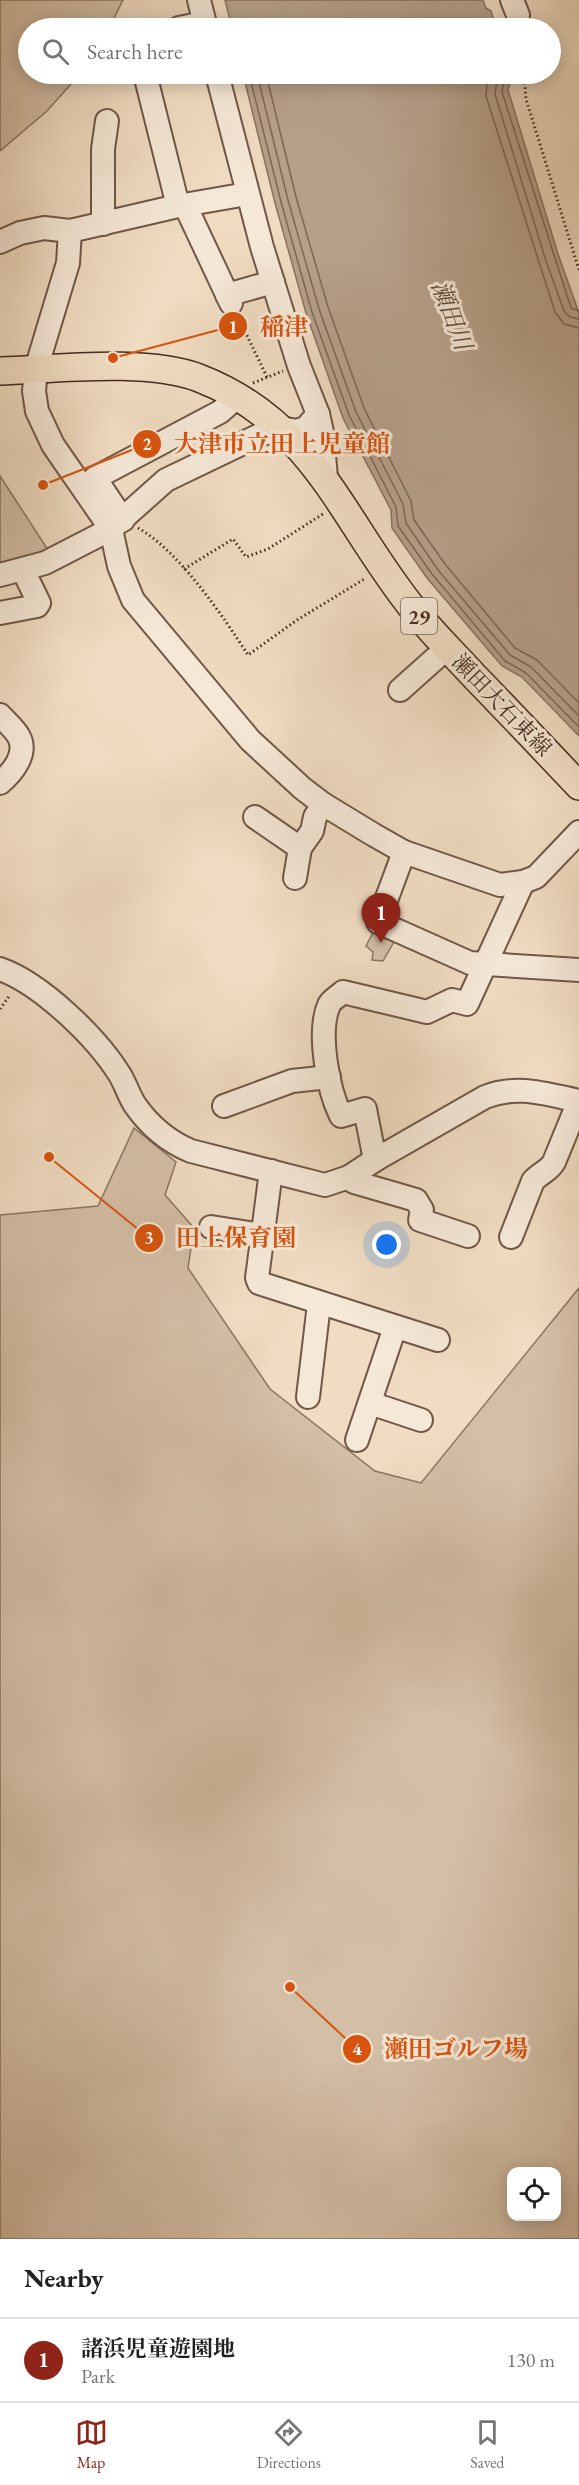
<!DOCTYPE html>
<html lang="en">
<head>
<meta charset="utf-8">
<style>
	:root { --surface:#fff; --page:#f2f2f2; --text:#202124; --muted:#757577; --line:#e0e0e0; --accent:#8f2418 }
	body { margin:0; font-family:"EB Garamond","Noto Serif JP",serif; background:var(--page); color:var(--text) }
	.controls { position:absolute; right:18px; bottom:18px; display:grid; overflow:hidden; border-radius:12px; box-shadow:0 3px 15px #0003 }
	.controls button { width:54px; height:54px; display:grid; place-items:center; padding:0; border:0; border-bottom:2px solid var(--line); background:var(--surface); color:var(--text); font:30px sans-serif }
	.you { position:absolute; left:387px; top:1245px; width:21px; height:21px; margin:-15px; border:4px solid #fff; border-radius:50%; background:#1a73e8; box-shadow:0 0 0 9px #1a73e833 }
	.badge { display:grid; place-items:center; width:39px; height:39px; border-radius:50%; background:var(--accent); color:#fff; font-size:20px; font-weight:700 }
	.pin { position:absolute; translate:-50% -50px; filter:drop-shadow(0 2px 3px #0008) }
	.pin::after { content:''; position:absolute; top:32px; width:21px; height:18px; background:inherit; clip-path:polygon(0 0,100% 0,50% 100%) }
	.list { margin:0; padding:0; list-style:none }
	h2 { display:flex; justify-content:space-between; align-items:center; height:78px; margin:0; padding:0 24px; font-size:26px }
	h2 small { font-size:20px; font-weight:400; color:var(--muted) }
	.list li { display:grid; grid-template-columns:39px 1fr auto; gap:18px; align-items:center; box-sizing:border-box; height:84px; padding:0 24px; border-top:2px solid var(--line) }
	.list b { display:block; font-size:22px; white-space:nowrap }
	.list p { margin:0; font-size:20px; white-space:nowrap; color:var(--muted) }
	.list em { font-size:20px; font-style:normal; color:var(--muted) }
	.icon { flex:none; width:33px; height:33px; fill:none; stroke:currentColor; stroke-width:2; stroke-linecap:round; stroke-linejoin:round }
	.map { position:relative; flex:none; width:579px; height:2239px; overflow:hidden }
	.search { position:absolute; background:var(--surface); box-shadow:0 3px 15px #0003; left:18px; right:18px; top:18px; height:66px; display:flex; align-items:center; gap:15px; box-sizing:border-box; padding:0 21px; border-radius:33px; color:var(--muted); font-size:22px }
	.sheet { height:162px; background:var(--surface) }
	nav { display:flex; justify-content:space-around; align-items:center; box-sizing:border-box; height:84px; border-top:2px solid var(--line); background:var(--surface); font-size:16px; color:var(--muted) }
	nav a { display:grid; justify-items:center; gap:3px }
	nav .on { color:var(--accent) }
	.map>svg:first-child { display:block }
</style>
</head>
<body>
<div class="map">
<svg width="579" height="2239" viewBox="0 0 579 2239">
	<rect width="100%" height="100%" fill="#f0dcc2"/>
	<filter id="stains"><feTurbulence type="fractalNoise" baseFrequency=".00333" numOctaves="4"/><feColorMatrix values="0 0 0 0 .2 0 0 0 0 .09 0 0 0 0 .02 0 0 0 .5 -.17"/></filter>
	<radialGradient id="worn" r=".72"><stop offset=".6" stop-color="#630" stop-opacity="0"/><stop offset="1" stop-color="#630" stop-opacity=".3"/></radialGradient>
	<g fill="#d3bea6" stroke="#8c7462" stroke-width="1.5" fill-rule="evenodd">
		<polygon points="0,0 123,0 109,28 28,28 28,74 80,74 47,111 0,151"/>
		<polygon points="0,476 48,550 27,560 0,565"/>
		<polygon points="375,929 395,940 383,961 372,960 373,952 366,946"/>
		<path d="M 134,1128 L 176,1162 L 165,1195 L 194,1228 L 188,1268 L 270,1389 L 375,1471 L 421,1483 L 579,1288 L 579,2239 L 0,2239 L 0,1215 L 98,1206 ZM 512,2172 L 556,2172 L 556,2216 L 512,2216 Z"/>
	</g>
	<g fill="#b6a08a" stroke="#89715f" stroke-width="1.5">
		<polygon points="225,0 483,0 486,8 491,11 496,28 232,28"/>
		<polygon points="243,74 512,74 508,90 558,254 579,313 579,736 522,677 502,666 427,578 392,528 391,510 343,418 306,313 275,203"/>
	</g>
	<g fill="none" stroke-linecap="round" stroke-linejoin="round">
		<g stroke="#7e6654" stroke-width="1.5">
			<polyline points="249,74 281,202 312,312 349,415 396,507 398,526 432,574 505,661 526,673 579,727"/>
			<polyline points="257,74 288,200 319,309 356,412 403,504 406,523 438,570 510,655 531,667 579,716"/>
			<polyline points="266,74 296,197 328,307 364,408 411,501 414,520 445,564 515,648 537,660 579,703"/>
			<polyline points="488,74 486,96 555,312 564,324 579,328"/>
			<polyline points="498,74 495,94 545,258 564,311 570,317 579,319"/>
			<polyline points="505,74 502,92 571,308 579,311"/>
		</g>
		<g stroke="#705747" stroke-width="26">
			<g id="minor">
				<polyline points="199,0 206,28"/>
				<polyline points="512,0 518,15"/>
				<polyline points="179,28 204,23"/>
				<polyline points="145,74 178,206"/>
				<polyline points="217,74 262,247 299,366 318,414 322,432 326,478"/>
				<polyline points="185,205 231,303"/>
				<polyline points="103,224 103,149 107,121"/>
				<polyline points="70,231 68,263 36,369 34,391 37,411 53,445 111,529 119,566 133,600 250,740 302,788 323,804 374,835 404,852 500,885 523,882 536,877 579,832"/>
				<polyline points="0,242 20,233 44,228 70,231 178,206 247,194"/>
				<polyline points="227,295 273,282"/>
				<polyline points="123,520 95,478 220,412 228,405"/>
				<polyline points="0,575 45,563 111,529 166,480 260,435 281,428 296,431 306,428 318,414"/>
				<polyline points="0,613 37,606 39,603 23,570"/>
				<polyline points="400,690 447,648"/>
				<path d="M 0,715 C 6,722 15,729 19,737 C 28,754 12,773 0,783"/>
				<polyline points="255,817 300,848"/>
				<polyline points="404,852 378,922 470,963 579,970"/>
				<polyline points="295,878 300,848 312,831 315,817 323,804"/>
				<path d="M 0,969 C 42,984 97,1038 120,1075 C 126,1085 129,1096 135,1105 C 149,1125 169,1142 191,1151 L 325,1185 L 349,1177 L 375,1160 L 485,1097 C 518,1084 545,1094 579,1101"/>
				<polyline points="224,1106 292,1081 329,1077"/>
				<path d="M 375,1160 L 365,1109 L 341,1116 C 328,1090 317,1032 329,1005 C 331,1000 339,996 343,992 L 427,1012 L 452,1000 L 467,1004 L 523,882"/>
				<polyline points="271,1171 257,1278 259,1283 438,1340"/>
				<polyline points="349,1177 354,1182 416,1200 422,1210 420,1220 468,1236"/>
				<polyline points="211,1227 262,1235"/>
				<path d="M 511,1237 L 533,1181 C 540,1173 549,1171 554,1162 L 579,1101"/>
				<polyline points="308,1397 319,1304"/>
				<polyline points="370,1403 421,1420"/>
				<polyline points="357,1440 395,1327"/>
			</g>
		</g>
		<g stroke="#462b1e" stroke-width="30">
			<path id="major" d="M 0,371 C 56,369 147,358 199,378 C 315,423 342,521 414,610 C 433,634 455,655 475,677 C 510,713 544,749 579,786"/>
		</g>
		<g stroke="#462b1e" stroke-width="3" stroke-dasharray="1.5 3" stroke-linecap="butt">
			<polyline points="524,74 526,99 579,270"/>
			<polyline points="239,319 267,377"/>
			<polyline points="253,383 283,371"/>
			<path d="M 138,528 C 178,550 223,616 248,655 L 297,620 L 366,578"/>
			<polyline points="184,569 233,539 246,557 268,549 323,514"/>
			<polyline points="0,1009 10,995"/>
		</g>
		<use href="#minor" stroke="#f5e8d7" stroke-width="22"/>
		<use href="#major" stroke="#f0dcc2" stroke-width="27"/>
	</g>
	<g text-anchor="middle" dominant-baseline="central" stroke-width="6" stroke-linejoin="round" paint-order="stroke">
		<rect fill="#f5e8d7" stroke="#7a6456" stroke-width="1.5" x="401" y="598" width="36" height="36" rx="4.5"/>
		<g font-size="21" font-weight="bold" fill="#462b1e">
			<text x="419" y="616">29</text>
		</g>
		<g font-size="22" fill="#462b1e" stroke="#f5e8d7">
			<text transform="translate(502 705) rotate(46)">瀬田大石東線</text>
		</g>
		<g font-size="24" font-style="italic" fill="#624839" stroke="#f5e8d7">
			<text transform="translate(452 315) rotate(69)">瀬田川</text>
		</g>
	</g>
	<path fill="none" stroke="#d8540e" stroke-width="2" d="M113 358L233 326M43 485L147 444M49 1157L149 1238M290 1987L357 2049"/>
	<g fill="#d8540e" stroke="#f5e8d7" stroke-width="2">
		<circle cx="113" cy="358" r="6"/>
		<circle cx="43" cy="485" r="6"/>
		<circle cx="49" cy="1157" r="6"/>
		<circle cx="290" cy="1987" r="6"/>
		<circle cx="233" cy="326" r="15"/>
		<circle cx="147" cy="444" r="15"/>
		<circle cx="149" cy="1238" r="15"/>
		<circle cx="357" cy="2049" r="15"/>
	</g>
	<g font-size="18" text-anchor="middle" font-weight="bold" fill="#fff">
		<text x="233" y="333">1</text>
		<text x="147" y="450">2</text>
		<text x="149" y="1244">3</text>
		<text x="357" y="2055">4</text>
	</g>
	<g font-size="24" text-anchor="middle" font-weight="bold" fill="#d8540e" stroke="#f5e8d7" stroke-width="6" stroke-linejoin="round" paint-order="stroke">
		<text x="284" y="335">稲津</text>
		<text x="282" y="452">大津市立田上児童館</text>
		<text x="236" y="1246">田上保育園</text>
		<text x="456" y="2057">瀬田ゴルフ場</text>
	</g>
	<rect width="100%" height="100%" filter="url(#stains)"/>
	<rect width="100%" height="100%" fill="url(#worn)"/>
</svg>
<div class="controls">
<button><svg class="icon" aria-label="locate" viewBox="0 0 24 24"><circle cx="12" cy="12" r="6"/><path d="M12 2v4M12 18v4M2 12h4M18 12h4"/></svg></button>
</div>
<div class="you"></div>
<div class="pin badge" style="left:381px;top:943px">1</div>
<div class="search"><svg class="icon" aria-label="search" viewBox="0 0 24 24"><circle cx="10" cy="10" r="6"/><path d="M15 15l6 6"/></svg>Search here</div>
</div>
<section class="sheet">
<h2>Nearby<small></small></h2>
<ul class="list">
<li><span class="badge">1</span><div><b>諸浜児童遊園地</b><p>Park</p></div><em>130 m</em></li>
</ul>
</section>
<nav>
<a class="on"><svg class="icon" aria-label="map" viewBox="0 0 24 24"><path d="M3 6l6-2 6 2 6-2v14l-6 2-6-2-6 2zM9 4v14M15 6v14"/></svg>Map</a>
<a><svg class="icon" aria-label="directions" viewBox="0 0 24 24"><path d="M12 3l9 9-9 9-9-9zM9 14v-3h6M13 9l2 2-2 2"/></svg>Directions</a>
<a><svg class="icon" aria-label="saved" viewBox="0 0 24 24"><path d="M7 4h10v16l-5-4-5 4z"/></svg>Saved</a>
</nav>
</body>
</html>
